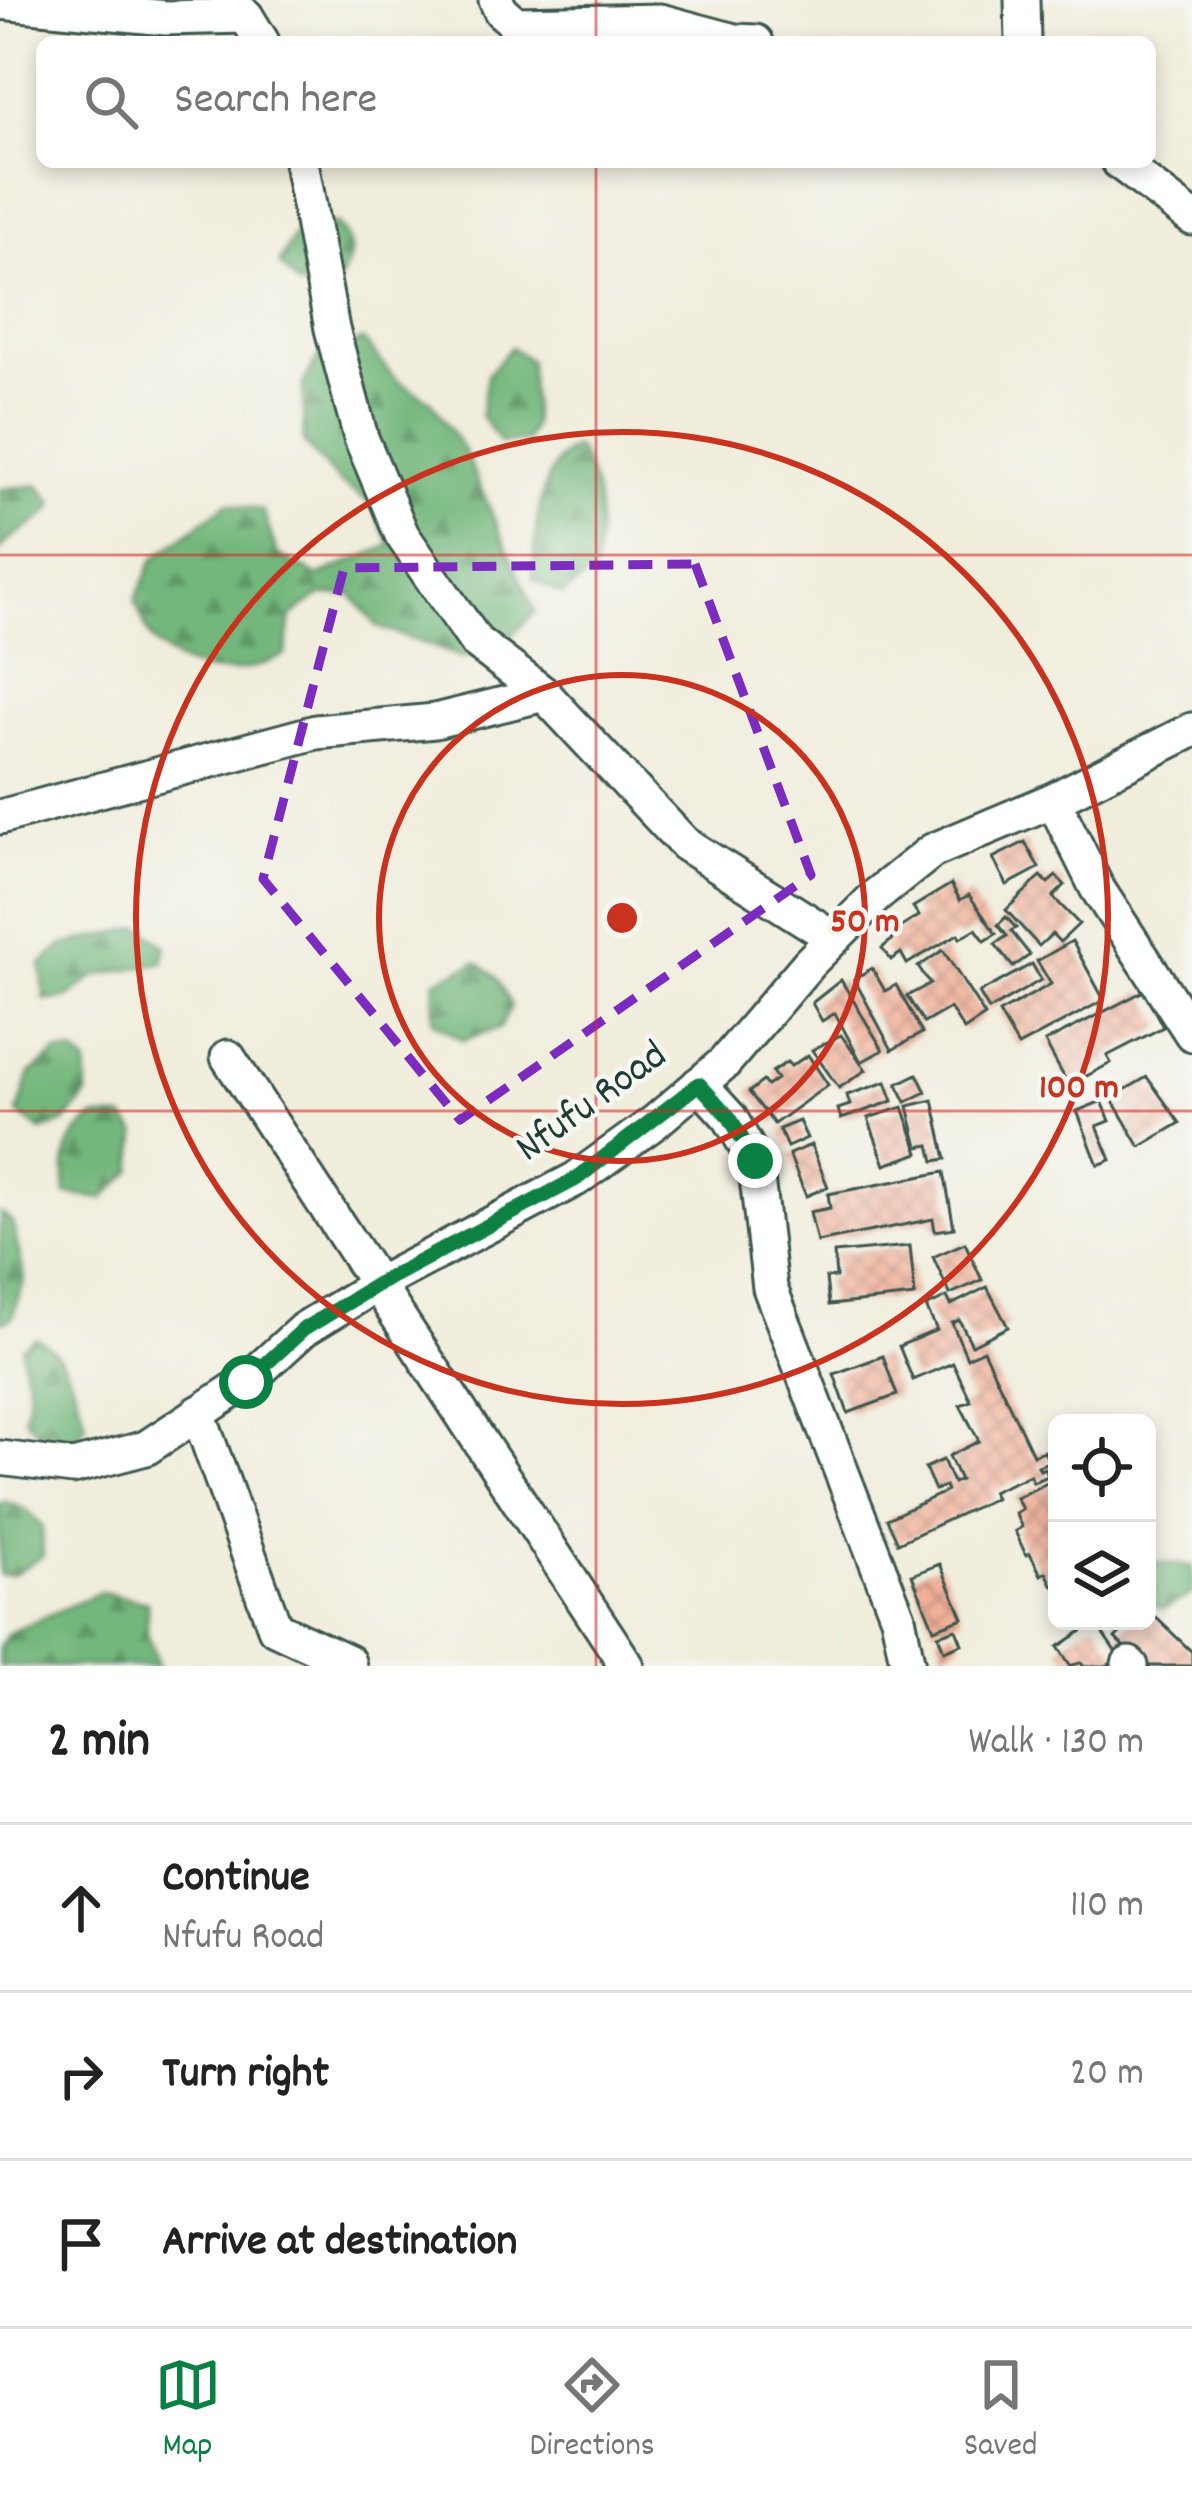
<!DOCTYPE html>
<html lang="en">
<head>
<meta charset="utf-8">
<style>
	:root { --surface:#fff; --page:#f6f6f6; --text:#222; --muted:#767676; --line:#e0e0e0; --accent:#0b8043 }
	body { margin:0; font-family:Dekko,sans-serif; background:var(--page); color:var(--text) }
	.controls { position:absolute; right:36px; bottom:36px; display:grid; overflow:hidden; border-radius:18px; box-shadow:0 6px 18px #0003 }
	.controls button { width:108px; height:108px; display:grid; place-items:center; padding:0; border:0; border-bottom:3px solid var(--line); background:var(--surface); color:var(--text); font:60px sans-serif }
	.stop { position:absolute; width:36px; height:36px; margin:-27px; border:9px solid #0b8043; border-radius:50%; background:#fff }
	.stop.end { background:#0b8043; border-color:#fff; box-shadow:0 3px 12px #0008 }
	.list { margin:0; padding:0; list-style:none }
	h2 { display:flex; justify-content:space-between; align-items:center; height:156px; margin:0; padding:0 48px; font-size:51px }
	h2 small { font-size:39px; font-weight:400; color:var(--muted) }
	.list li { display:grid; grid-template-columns:78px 1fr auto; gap:36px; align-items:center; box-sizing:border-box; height:168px; padding:0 48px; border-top:3px solid var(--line) }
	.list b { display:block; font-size:45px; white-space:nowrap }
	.list p { margin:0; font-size:39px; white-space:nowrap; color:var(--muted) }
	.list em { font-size:39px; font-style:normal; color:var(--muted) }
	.icon { flex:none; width:66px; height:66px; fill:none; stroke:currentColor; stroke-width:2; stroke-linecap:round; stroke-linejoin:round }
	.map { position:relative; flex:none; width:1192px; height:1666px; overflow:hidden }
	.search { position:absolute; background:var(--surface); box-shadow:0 6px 18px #0003; left:36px; right:36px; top:36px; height:132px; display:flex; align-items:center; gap:30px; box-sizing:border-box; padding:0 42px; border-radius:18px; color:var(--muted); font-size:45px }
	.sheet { height:660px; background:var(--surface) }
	nav { display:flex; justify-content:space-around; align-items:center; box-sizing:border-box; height:168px; border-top:3px solid var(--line); background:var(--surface); font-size:33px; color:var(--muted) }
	nav a { display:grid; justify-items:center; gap:6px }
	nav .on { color:var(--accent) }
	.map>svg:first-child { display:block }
</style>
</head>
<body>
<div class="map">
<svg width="1192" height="1666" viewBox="0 0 1192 1666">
	<defs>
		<pattern id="forest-firs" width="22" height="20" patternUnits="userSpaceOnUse" patternTransform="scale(3)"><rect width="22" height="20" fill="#73b77b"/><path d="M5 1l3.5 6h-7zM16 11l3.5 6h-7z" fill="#5e9666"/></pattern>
		<pattern id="building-cross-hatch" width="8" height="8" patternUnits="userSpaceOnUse" patternTransform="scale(3)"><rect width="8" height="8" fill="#f2b199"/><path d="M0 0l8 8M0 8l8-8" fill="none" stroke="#c3917e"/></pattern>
	</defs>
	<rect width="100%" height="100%" fill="#f6f6f2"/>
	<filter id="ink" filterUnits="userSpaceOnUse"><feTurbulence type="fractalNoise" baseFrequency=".00833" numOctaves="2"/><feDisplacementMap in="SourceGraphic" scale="24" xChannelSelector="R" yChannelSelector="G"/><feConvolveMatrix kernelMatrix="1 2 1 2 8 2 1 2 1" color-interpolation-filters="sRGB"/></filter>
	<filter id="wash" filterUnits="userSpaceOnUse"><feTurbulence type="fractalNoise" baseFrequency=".004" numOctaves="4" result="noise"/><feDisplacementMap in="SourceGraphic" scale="48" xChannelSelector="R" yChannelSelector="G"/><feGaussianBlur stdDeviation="2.7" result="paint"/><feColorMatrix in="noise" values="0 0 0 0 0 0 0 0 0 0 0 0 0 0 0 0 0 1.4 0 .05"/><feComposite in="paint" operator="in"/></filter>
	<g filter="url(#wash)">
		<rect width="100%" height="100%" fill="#f0eddb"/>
		<g fill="url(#forest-firs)" stroke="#497a58" stroke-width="3">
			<path d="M 337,224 C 358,251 351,257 337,286 L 299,286 L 279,263 L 299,227 Z"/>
			<path d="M 363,340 L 395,379 L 432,402 L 464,451 L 535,612 L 507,640 L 464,658 L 378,627 L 352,595 L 320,595 L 291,616 L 286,654 C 243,677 193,681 156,644 C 146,634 141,614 135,601 L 154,559 L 227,503 L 263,511 L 277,554 L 318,576 L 391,545 L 371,503 L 339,482 L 304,443 L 303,384 L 318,358 Z"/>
			<polygon points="511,347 529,360 533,424 526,441 500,443 481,415 487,375"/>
			<path d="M 576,447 C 603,492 601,521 594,572 L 562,595 L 533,579 C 535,542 536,462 576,447 Z"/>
			<path d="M 39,485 L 54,504 C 38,528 16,528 0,550 L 0,489 Z"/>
			<polygon points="141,927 166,946 163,962 95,976 67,998 45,1000 41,964 63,945"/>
			<polygon points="477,962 496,977 511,1006 500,1028 462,1040 433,1021 435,981"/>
			<polygon points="57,1053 74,1053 86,1063 87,1095 65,1122 41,1131 18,1113 30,1074"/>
			<path d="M 94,1118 L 124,1118 L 137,1135 L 133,1170 L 103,1199 L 66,1194 C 63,1161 64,1139 94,1118 Z"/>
			<polygon points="0,1213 12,1222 25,1279 12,1317 0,1323"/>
			<path d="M 35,1338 C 66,1350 76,1393 86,1423 L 77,1438 L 46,1442 L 24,1417 C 36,1378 21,1380 22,1347 Z"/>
			<polygon points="7,1502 26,1510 42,1526 43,1556 13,1574 0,1575 0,1503"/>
			<polygon points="1147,1561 1192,1566 1192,1594 1164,1609 1147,1601"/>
			<polygon points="101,1592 147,1602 147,1634 158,1666 0,1666 0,1646 9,1633"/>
		</g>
		<g id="blocks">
			<g fill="url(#building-cross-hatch)">
				<polygon points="1025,842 1039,868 1007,885 993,858"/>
				<polygon points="1041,876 1048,883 1056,876 1065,885 1053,897 1079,924 1060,942 1052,934 1039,946 1006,910"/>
				<polygon points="951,884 960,900 969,895 996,934 985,941 976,929 960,938 958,934 907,964 901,953 891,960 882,948 892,940 890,934 919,916 913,907"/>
				<polygon points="1006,917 1016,928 1011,931 1030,955 1013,967 995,944 1007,936 998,925"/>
				<polygon points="1072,941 1104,1000 1018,1046 999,1013 1051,984 1037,961"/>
				<polygon points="943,950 985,1016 964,1030 950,1008 924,1023 907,996 930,984 918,967"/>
				<polygon points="1032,964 1041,980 989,1010 979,993"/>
				<polygon points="872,968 885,991 896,985 922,1033 892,1050 854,979"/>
				<polygon points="841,980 883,1050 861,1062 835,1013 822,1021 812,1003"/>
				<polygon points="1144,991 1163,1027 1107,1056 1111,1063 1081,1079 1086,1091 1075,1097 1045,1042"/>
				<polygon points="841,1035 866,1070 839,1088 812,1050"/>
				<polygon points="808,1055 828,1085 774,1124 749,1092 763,1081 767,1086 777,1079 772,1072 787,1062 791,1066"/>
				<polygon points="917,1074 926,1092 906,1102 897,1084"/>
				<polygon points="1147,1077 1180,1123 1140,1147 1111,1098"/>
				<polygon points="886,1082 893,1101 841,1119 838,1109 850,1105 847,1095"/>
				<polygon points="933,1100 946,1159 934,1161 930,1145 918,1147 908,1106"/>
				<polygon points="1102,1101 1110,1121 1097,1126 1111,1160 1098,1165 1077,1111"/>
				<polygon points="903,1107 919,1153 885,1165 868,1118"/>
				<polygon points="799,1121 807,1138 787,1147 779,1129"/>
				<polygon points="811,1145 828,1187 806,1196 789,1154"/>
				<polygon points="944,1172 954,1228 935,1231 933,1219 817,1242 810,1212 830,1208 828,1194"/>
				<polygon points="965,1243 982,1280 950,1294 933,1257"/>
				<polygon points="910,1246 915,1296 829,1305 826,1278 836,1277 834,1253"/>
				<polygon points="987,1287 1008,1327 972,1345 959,1320 952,1323 967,1358 983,1350 1033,1455 1044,1451 1049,1462 1038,1466 1040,1470 1045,1468 1048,1476 1033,1482 1030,1475 992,1492 995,1498 898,1543 887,1519 947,1491 945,1486 935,1490 925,1468 943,1460 953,1483 960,1480 949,1456 979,1441 960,1405 971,1401 953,1363 913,1380 899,1346 937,1330 926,1307 947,1297 951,1305"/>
				<polygon points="883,1356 897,1395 848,1413 834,1374"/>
				<polygon points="1049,1482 1057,1498 1053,1500 1057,1507 1057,1585 1053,1586 1046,1572 1041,1575 1030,1553 1026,1555 1015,1531 1022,1527 1015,1513 1022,1509 1016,1498"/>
				<polygon points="940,1564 963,1618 934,1629 912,1575"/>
				<polygon points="1147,1609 1192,1652 1192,1666 1144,1666 1115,1638 1132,1621 1147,1621"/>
				<polygon points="1095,1622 1119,1657 1107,1666 1084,1666 1081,1662 1071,1666 1058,1647"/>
				<polygon points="956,1629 962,1644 944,1651 938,1635"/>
			</g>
		</g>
	</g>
	<g filter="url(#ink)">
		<use href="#blocks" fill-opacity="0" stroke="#3e574d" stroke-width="3"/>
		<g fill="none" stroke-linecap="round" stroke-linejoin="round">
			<g stroke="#3e574d" stroke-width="39">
				<g id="minor">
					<polyline points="496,0 501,11 516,24 660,21 735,41 756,42"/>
					<polyline points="1022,0 1023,42"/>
					<polyline points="229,1 246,16 262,42"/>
					<polyline points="0,2 166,18 246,16"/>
					<polyline points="301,162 332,329 361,438 402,535 476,642 544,694 685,844 834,938"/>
					<polyline points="1119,162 1192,218"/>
					<polyline points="1053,800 1097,888 1192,1034"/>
					<polyline points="0,817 316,732 435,721 544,694"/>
					<polyline points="228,1057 627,1666"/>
					<polyline points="699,1084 730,1118 755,1161 770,1288 898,1617 908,1666"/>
					<polyline points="198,1413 275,1628 348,1662 349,1666"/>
					<polyline points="0,1458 73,1467 146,1448 246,1382 304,1329 376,1285 576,1179 655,1122 724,1063 809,963 877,895 932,851 1053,800 1192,730"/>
					<polyline points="1129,1664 1131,1666"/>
				</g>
			</g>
			<use href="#minor" stroke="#fff" stroke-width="33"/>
		</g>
	</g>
	<g fill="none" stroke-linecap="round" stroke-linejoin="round" filter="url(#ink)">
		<polyline stroke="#0b8043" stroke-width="15" points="246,1382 304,1329 376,1285 576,1179 699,1084 730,1118 755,1161"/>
	</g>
	<path fill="none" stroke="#7b2cbf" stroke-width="9" stroke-dasharray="24 15" stroke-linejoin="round" d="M 695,564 L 811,875 L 460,1120 L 263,879 L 344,568 Z"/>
	<path fill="none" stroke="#d62828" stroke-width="3" stroke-opacity="0.55" d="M 596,0 L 596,42M 596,162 L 596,1666M 0,555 L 1192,555M 0,1111 L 1192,1111"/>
	<g fill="none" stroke="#c8321e" stroke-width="6">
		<circle cx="622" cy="918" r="243"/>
		<circle cx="622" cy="918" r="486"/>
	</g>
	<g text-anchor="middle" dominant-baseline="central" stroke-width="9" stroke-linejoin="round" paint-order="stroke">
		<g font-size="42" fill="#1f3d34" stroke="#f6f6f2">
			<text transform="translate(593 1104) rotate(-36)">Nfufu Road</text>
		</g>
	</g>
	<circle cx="622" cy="918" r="18" fill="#c8321e" stroke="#f6f6f2" stroke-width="6"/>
	<g font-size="36" text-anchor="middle" font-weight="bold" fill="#c8321e" stroke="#f6f6f2" stroke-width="9" stroke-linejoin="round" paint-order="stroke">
		<text x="865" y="931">50 m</text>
		<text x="1079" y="1097">100 m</text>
	</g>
</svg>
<div class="controls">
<button><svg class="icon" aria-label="locate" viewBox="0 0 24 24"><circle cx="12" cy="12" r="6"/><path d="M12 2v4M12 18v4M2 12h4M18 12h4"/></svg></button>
<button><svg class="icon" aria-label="layers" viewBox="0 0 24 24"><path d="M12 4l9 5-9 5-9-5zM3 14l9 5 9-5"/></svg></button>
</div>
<div class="stop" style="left:246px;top:1382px"></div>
<div class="stop end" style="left:755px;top:1161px"></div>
<div class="search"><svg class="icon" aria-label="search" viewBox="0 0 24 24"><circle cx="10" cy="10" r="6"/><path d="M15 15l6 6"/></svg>Search here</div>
</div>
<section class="sheet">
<h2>2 min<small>Walk · 130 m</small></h2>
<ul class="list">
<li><svg class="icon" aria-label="ahead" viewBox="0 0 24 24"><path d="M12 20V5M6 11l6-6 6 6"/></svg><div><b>Continue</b><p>Nfufu Road</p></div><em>110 m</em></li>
<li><svg class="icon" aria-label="right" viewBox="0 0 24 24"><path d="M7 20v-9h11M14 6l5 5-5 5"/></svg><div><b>Turn right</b></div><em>20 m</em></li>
<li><svg class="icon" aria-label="arrive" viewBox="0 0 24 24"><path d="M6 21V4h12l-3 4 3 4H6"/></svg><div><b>Arrive at destination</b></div></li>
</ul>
</section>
<nav>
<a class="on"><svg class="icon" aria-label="map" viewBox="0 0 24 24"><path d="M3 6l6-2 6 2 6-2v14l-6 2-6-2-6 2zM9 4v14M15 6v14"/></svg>Map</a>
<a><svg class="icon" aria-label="directions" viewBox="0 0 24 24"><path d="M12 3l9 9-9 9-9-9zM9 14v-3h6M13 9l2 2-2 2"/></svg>Directions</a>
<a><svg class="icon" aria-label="saved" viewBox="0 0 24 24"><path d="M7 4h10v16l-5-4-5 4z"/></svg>Saved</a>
</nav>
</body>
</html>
